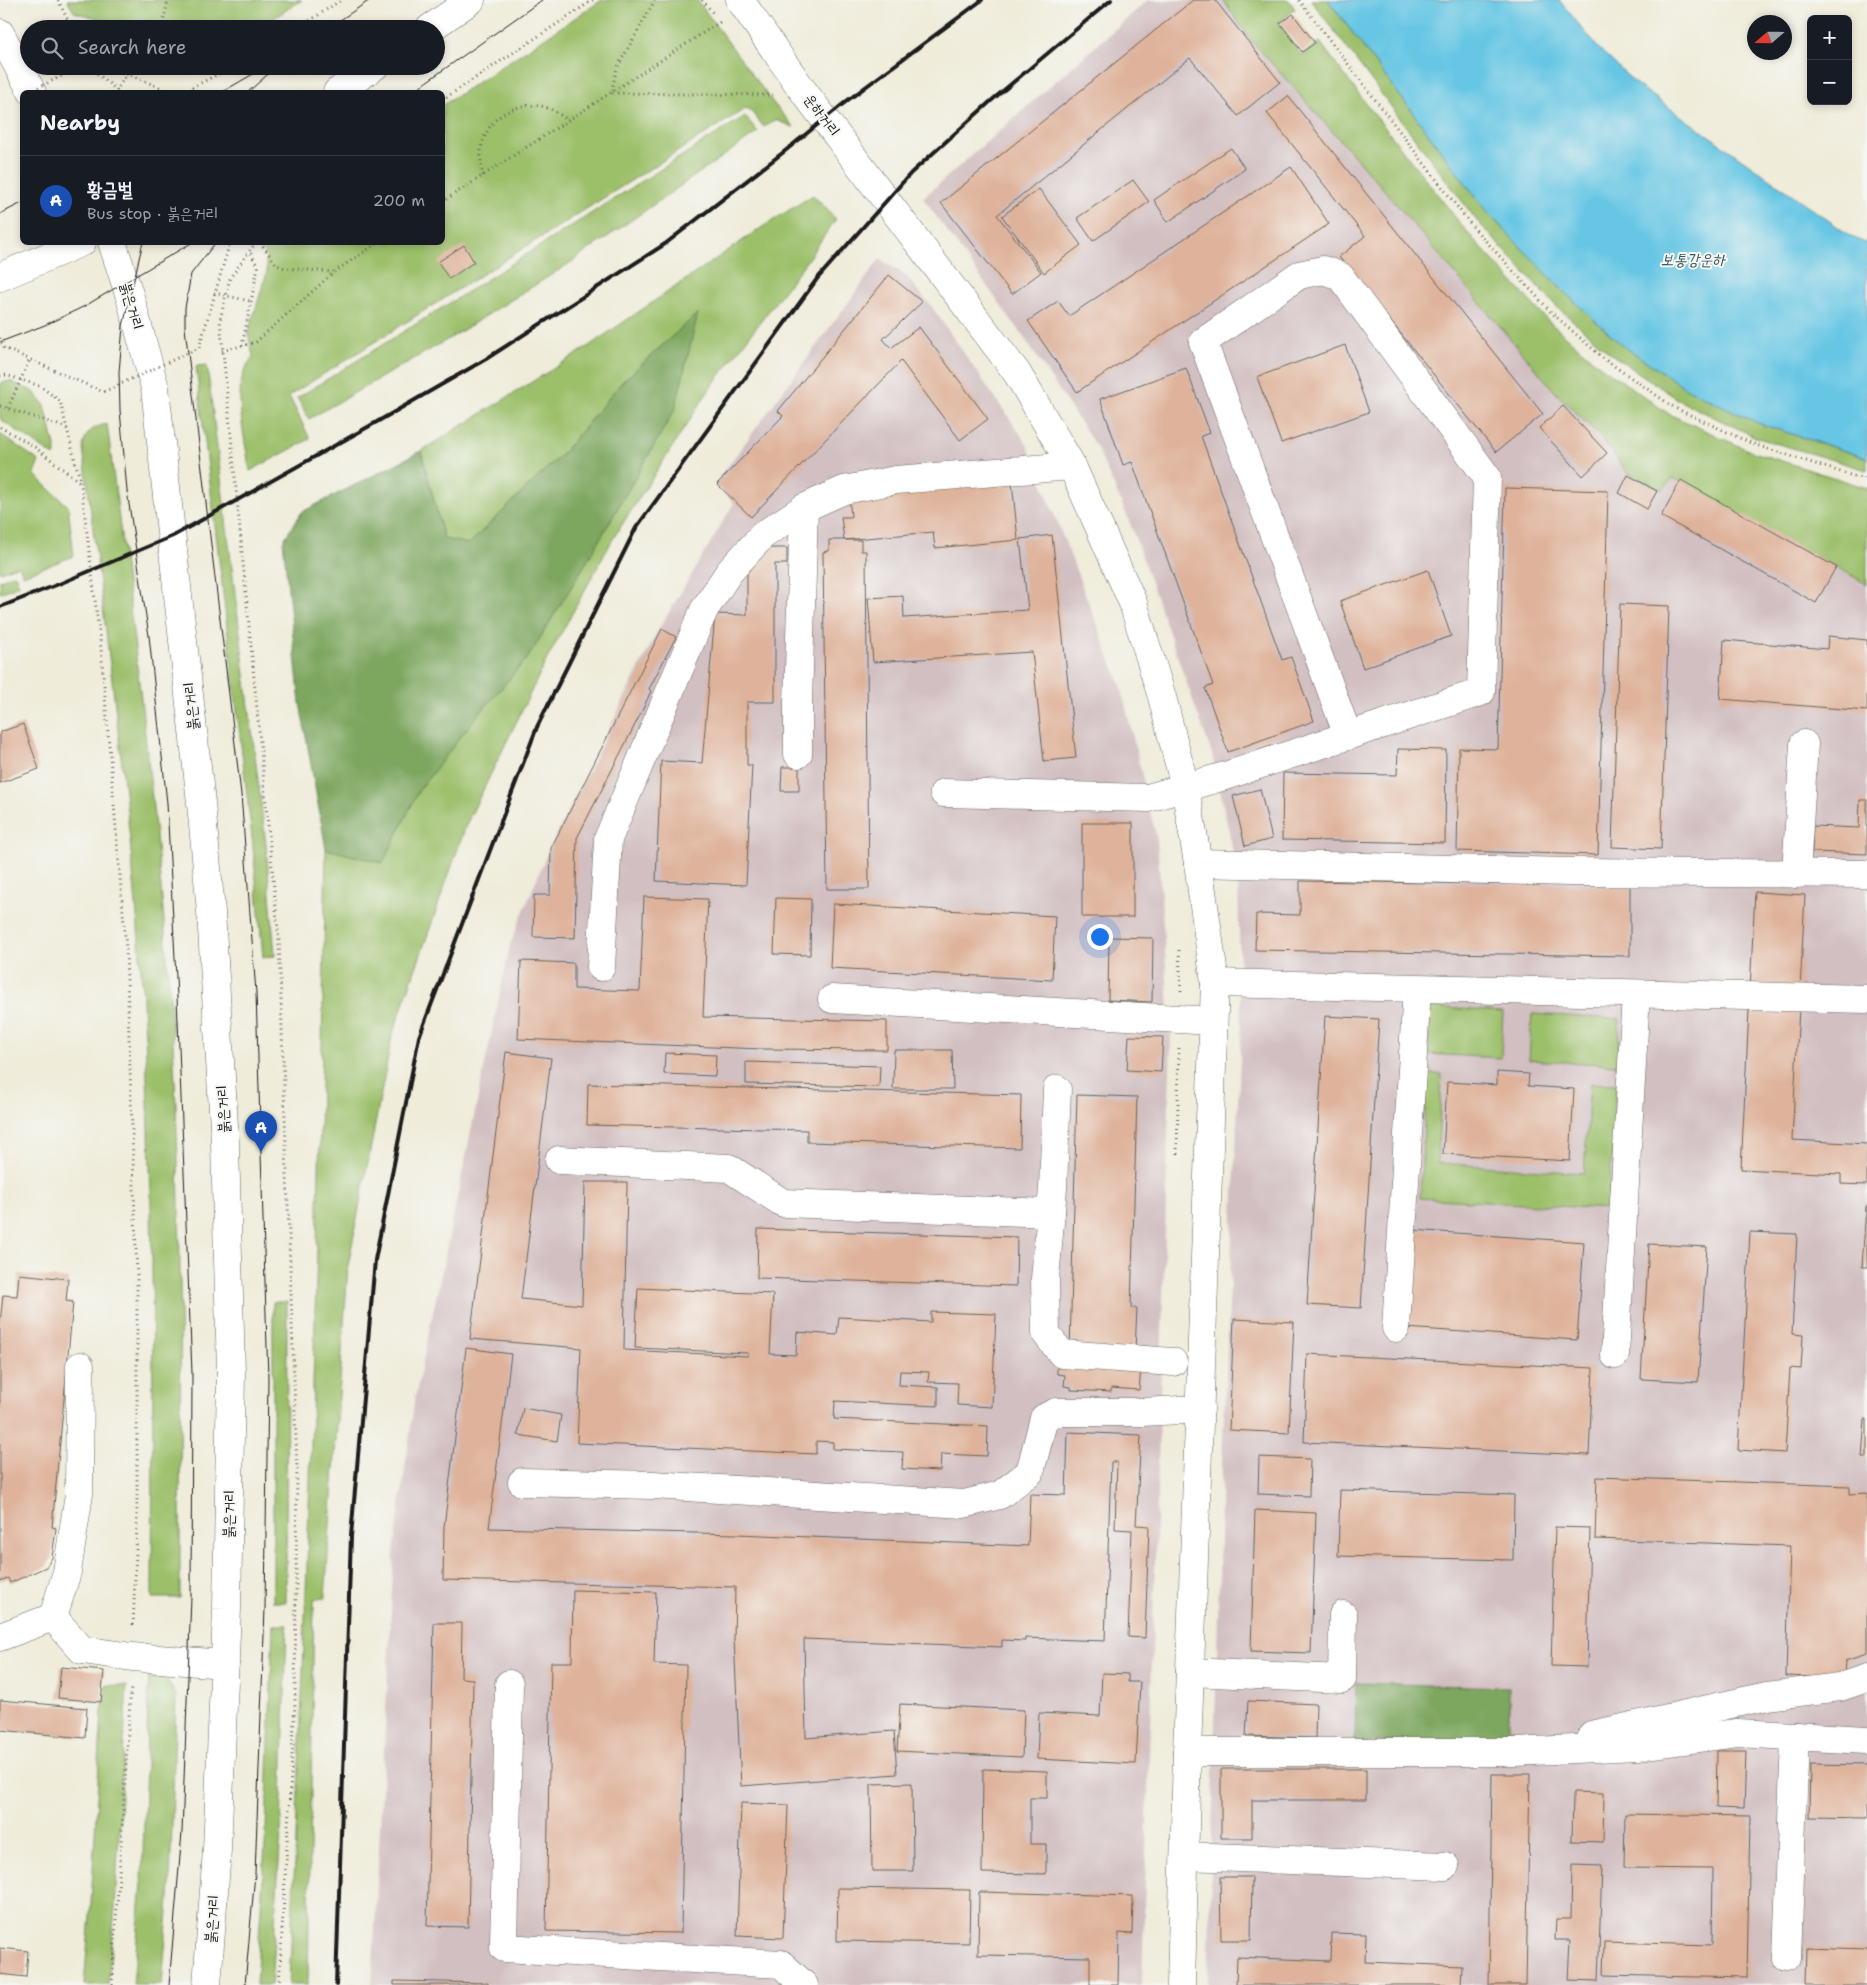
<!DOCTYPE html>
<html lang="en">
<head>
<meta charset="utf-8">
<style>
	:root { --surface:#171b24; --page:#242831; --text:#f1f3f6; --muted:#9ea1a6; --line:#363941; --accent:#0b8043 }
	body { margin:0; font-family:"Shantell Sans","Poor Story",sans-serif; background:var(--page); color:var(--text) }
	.controls { position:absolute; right:15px; top:15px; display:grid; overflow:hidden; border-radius:8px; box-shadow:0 2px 8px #0003 }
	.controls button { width:45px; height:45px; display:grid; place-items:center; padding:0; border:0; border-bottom:1px solid var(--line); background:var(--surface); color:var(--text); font:25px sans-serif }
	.compass { position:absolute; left:1747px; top:15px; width:45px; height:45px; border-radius:50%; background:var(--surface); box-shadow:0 2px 8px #0003; rotate:250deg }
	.you { position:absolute; left:1099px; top:936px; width:18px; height:18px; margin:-12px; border:4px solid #fff; border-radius:50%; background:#1a73e8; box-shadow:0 0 0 8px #1a73e833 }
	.badge { display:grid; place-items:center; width:32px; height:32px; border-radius:50%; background:var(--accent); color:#fff; font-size:16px; font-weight:700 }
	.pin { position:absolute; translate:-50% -41px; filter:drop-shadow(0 1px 2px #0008) }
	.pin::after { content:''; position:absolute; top:26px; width:18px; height:15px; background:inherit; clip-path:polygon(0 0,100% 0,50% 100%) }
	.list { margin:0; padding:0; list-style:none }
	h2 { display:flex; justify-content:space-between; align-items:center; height:65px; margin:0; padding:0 20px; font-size:21px }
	h2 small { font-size:16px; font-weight:400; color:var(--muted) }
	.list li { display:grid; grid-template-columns:32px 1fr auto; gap:15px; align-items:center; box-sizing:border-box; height:90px; padding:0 20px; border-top:1px solid var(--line) }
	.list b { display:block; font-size:19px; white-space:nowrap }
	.list p { margin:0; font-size:16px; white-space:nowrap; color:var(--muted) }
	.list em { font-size:16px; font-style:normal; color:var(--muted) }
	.icon { flex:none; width:28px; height:28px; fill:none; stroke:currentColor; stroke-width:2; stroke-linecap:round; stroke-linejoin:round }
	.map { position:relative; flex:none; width:1867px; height:1985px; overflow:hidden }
	.search { position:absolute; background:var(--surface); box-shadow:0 2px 8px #0003; left:20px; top:20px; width:425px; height:55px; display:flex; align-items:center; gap:12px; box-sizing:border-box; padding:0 18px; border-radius:28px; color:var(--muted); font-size:19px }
	.panel { position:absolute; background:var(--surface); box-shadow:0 2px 8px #0003; left:20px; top:90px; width:425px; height:155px; border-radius:8px }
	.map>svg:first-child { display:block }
</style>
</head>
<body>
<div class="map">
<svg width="1867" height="1985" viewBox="0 0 1867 1985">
	<rect width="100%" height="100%" fill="#f6f6f2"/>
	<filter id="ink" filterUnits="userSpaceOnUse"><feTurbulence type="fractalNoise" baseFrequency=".02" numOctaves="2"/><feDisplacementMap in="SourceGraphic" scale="10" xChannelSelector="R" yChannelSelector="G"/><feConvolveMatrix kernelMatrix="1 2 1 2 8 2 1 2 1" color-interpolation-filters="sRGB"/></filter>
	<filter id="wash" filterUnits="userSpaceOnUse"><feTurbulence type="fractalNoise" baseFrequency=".0096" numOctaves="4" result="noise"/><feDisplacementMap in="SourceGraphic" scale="20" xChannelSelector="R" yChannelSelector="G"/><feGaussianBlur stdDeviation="1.12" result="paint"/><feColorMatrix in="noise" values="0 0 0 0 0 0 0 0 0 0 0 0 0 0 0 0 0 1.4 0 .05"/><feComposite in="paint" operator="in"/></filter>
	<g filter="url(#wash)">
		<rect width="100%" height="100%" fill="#efecda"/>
		<g fill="#d2bfc1">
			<polygon points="1148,0 1232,0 1545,358 1867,552 1867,1985 1208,1985 1222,1464 1241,1035 1238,874 1212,754 1129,520 1097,448 1023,336 923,198"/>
			<polygon points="880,259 905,275 932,307 1027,444 1121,686 1157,840 1171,1037 1142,1985 372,1985 394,1550 414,1403 510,945 546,856 656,634 734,503 715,484"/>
		</g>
		<g fill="#9cc06a" stroke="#5c6e43">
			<polygon points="67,0 302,0 257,29 137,29 74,12"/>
			<path d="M 602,0 L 697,0 L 774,104 L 794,127 L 775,120 L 764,127 L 748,108 L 745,109 L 303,387 L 289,396 L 310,439 L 250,471 C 246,445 233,393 245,370 C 247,365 250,361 253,356 L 248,333 L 267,272 L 264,243 L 442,242 L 443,105 Z"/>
			<polygon points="1223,0 1289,0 1295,9 1278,23 1301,55 1320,42 1360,96 1467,232 1547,320 1599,365 1669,414 1750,451 1867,488 1867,584 1673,478 1662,490 1628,473 1600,436 1557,394 1380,185 1251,40"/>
			<polygon points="1311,0 1328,0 1487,212 1566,294 1622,345 1687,389 1760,424 1867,458 1867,470 1758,438 1682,402 1611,354 1556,306 1477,221"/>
			<polygon points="745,116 758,132 567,265 452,337 309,419 297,398 456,299"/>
			<path d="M 813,195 L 836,219 L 805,263 L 711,387 L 614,537 L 546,661 L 467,823 L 392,1036 L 348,1266 L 325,1598 L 314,1599 L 308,1985 L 289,1985 C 308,1607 319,1228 326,849 L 383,863 L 419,790 L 472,722 L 529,656 L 590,556 L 675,409 L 697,314 L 621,383 L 564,452 L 469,544 L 444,539 L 421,451 L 580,352 L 761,228 Z"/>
			<polygon points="207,365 266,845 275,956 263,957 253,846 196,366"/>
			<polygon points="10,381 34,392 45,406 56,450 54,456 0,419 0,383"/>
			<path d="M 107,424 C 131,614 156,804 170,995 C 184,1196 180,1397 180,1598 L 152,1598 C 153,1399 155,1200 143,1001 C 132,815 105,631 83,447 C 85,433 93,426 107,424 Z"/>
			<polygon points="0,434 39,461 34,474 68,506 74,556 23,575 19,565 0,572"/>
			<polygon points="15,574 19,585 0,593 0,580"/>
			<polygon points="1431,1007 1503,1012 1501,1058 1428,1054"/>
			<polygon points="1532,1014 1620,1019 1617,1065 1529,1060"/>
			<polygon points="1427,1074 1442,1074 1437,1163 1584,1173 1590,1083 1616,1084 1608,1209 1420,1198"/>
			<polygon points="273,1302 287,1302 286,1602 273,1602"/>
			<polygon points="273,1625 287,1625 281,1831 271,1985 256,1985 266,1830"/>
			<path d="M 149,1672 C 164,1676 170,1682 176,1696 L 170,1886 L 162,1985 L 133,1985 L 142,1883 Z"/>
			<polygon points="106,1685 127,1686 115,1907 108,1985 84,1985 91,1904 102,1710 105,1697"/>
		</g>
		<g fill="#7da65e" stroke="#4c613d">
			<polygon points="698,313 675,409 590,556 529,656 472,722 419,790 383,863 326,849 300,703 283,541 302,512 421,451 444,539 469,544 564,452 621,383"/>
			<polygon points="1356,1683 1509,1687 1509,1745 1355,1741"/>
		</g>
		<polygon fill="#66c6e4" stroke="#417180" points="1328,0 1559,0 1598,48 1637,85 1852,237 1867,244 1867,458 1760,424 1687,389 1622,345 1566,294 1487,212"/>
		<g id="blocks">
			<g fill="#dfb39b">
				<polygon points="1193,0 1215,0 1280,82 1238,116 1190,58 997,215 1041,272 1012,294 941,203"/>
				<polygon points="1293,14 1315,43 1302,52 1280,23"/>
				<polygon points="1288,96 1543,414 1496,452 1339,257 1365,236 1267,113"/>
				<polygon points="1231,148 1245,169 1168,222 1154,200"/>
				<polygon points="1291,167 1329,224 1077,392 1028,321 1058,301 1069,316"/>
				<polygon points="1133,180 1149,202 1093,241 1077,218"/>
				<polygon points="1039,189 1081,245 1044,273 1002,216"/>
				<polygon points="464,245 474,262 449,279 438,262"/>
				<polygon points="889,275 922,302 883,339 891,348 919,327 988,419 960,440 901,361 751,517 717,484 783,416 778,411"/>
				<polygon points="1345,345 1369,412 1281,443 1257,377"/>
				<polygon points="1186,368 1210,433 1201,436 1282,660 1291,657 1314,721 1228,752 1205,688 1213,685 1132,462 1123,465 1100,399"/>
				<polygon points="1563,406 1607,453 1583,476 1539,428"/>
				<polygon points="1628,475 1657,491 1647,509 1619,493"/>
				<polygon points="1681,480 1836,567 1816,603 1661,516"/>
				<polygon points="1012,482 1018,540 935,548 933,532 844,540 841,517 851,517 849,496"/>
				<polygon points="1505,488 1608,491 1598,855 1457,851 1459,748 1498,749"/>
				<polygon points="1052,535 1076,758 1044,761 1032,652 873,662 868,598 903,596 904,618 1028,610 1020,539"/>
				<polygon points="829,540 861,540 861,551 866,551 869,889 827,889 823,552 829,551"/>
				<polygon points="763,548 787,548 787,564 775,564 775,702 747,702 747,765 752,765 746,885 656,881 661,761 702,763 715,614 747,615 747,559"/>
				<polygon points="1428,570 1451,636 1363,668 1340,601"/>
				<polygon points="1620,604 1669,606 1661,849 1612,847"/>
				<polygon points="662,629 676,637 649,689 651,691 642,711 577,838 575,938 533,937 534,895 550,895 551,848"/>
				<polygon points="1828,636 1867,640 1867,711 1720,699 1724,640 1827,649"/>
				<polygon points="23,724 39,769 0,783 0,732"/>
				<polygon points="1398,749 1446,750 1445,843 1282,840 1283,773 1397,775"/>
				<polygon points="782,767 799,767 799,791 781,791"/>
				<polygon points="1260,789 1272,839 1245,846 1233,796"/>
				<polygon points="1860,800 1867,800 1867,854 1812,852 1813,826 1859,828"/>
				<rect x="1082" y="823" width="51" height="94"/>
				<polygon points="1300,881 1630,886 1630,956 1255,950 1256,914 1300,915"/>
				<polygon points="1755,892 1805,895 1792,1140 1867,1144 1867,1185 1841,1184 1841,1174 1741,1169"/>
				<polygon points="644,897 708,899 703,1017 887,1021 887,1050 761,1049 518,1039 521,961 574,963 574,989 640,991"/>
				<polygon points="776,898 811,899 810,955 774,954"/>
				<polygon points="833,904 1055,916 1052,980 830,968"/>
				<polygon points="1109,937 1153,938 1152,1002 1108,1000"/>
				<polygon points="1325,1016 1379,1019 1361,1308 1307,1305"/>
				<polygon points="1129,1036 1163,1037 1161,1072 1127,1070"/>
				<polygon points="894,1050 952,1050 953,1089 893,1089"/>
				<polygon points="506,1052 551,1058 521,1299 582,1305 585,1182 627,1182 624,1350 748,1356 748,1353 635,1348 638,1288 773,1294 770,1354 796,1355 797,1332 837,1335 839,1317 931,1322 931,1312 996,1314 992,1407 957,1405 958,1383 928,1382 929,1372 900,1371 899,1385 938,1387 938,1406 835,1401 834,1419 988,1426 987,1456 941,1454 940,1471 902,1469 903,1452 833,1449 833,1442 816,1441 816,1454 577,1443 581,1348 470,1339"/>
				<polygon points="665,1053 716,1055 715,1076 664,1074"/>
				<polygon points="746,1062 880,1066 879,1087 746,1084"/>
				<polygon points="1497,1072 1529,1074 1528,1086 1574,1089 1570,1161 1443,1154 1447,1082 1497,1085"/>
				<polygon points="588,1084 1021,1095 1020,1148 807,1142 807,1130 587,1125"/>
				<polygon points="1077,1095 1137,1097 1131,1308 1137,1308 1135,1350 1070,1348"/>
				<polygon points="1866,1206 1867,1206 1867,1267 1862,1267"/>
				<polygon points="758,1229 1017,1237 1016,1286 757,1278"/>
				<polygon points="1412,1230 1584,1242 1577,1340 1406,1328"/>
				<polygon points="1750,1232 1797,1234 1792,1334 1803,1335 1801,1369 1790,1368 1785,1453 1738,1450"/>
				<polygon points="1649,1244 1707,1247 1698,1382 1641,1379"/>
				<polygon points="19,1274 68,1279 66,1301 73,1302 52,1527 56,1528 52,1558 46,1567 10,1583 8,1578 0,1581 0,1323 3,1295 17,1296"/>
				<polygon points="1234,1319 1294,1322 1289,1433 1229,1430"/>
				<polygon points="466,1348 511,1354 489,1528 737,1534 1028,1546 1030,1494 1066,1495 1068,1432 1141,1435 1136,1525 1149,1526 1145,1638 1128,1637 1132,1530 1115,1529 1117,1462 1111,1462 1105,1641 1025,1638 1025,1641 1002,1640 1002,1647 804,1639 806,1738 894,1731 897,1774 741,1786 734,1639 735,1587 443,1580 444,1527"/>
				<polygon points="1307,1354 1593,1368 1589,1455 1304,1442"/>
				<polygon points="1057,1364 1141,1368 1139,1390 1111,1388 1111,1392 1071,1390 1071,1387 1064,1386 1065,1375 1057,1374"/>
				<polygon points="523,1408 561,1415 557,1441 518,1435"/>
				<polygon points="1865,1419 1867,1419 1867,1457 1862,1457"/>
				<polygon points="1259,1457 1310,1459 1309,1496 1258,1494"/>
				<polygon points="1597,1477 1850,1486 1850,1494 1867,1493 1867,1654 1845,1661 1844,1678 1786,1676 1790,1546 1595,1539"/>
				<polygon points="1340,1490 1514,1495 1513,1560 1338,1556"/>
				<polygon points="1255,1510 1316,1513 1311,1653 1251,1651"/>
				<polygon points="1555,1527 1590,1528 1587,1667 1551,1666"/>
				<polygon points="573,1590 656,1592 654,1664 686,1665 681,1933 546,1931 551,1662 572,1662"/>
				<polygon points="434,1623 462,1623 461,1678 473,1679 468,1927 427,1926"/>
				<polygon points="61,1667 104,1671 101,1702 58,1698"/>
				<polygon points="1102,1673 1128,1674 1128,1682 1140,1682 1136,1764 1037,1759 1039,1713 1100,1716"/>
				<polygon points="0,1700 87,1708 85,1738 0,1730"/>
				<polygon points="1248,1701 1316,1704 1315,1738 1246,1736"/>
				<polygon points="900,1704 1024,1710 1022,1757 897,1751"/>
				<polygon points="1717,1751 1746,1751 1744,1809 1716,1808"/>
				<polygon points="1810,1764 1867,1765 1867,1818 1809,1817"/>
				<polygon points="983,1769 1047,1771 1047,1798 1030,1798 1030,1844 1046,1844 1046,1874 982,1873"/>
				<polygon points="1221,1769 1366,1769 1366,1800 1252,1800 1252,1838 1221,1838"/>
				<polygon points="1492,1774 1530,1774 1526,1985 1489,1985"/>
				<polygon points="912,1783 913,1871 872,1871 871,1784"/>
				<polygon points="1573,1792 1604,1793 1603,1842 1572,1841"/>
				<polygon points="741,1803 788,1805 783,1938 737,1936"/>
				<polygon points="1625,1814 1750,1816 1747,1978 1603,1975 1604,1942 1712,1945 1713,1869 1624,1868"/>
				<polygon points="1572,1865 1602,1866 1598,1981 1568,1980 1570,1940 1555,1940 1556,1919 1571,1919"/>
				<polygon points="1220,1877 1252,1877 1251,1940 1221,1940"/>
				<polygon points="838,1888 970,1890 969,1943 837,1941"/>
				<polygon points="979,1892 1133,1896 1132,1934 1119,1933 1118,1985 1090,1985 1090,1957 978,1955"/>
				<polygon points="1331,1933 1366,1934 1365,1962 1462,1966 1461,1985 1236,1985 1237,1957 1330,1961"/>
				<polygon points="1806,1947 1867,1949 1867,1985 1805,1985"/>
				<polygon points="0,1948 28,1951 26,1977 0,1974"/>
				<polygon points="394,1981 488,1983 488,1985 394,1985"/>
			</g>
		</g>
	</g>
	<g filter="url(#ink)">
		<use href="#blocks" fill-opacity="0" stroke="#66655e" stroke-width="1"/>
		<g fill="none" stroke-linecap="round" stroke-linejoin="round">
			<g stroke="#66655e" stroke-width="29">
				<g id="minor">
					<polyline points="740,0 801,88 1017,373 1072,466 1133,603 1162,697 1185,787 1198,863 1215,983 1187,1752 1181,1985"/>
					<polyline points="798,754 798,702 804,508"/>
					<polyline points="944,793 1148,798 1225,776 1481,692 1487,477 1340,276 1323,270 1299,275 1203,342 1348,736"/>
					<polyline points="1198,863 1570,872 1867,874"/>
					<polyline points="1796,874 1804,744"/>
					<polyline points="601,967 608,839 704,610 729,572 763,535 804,508 844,490 896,480 1072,466"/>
					<polyline points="1215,983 1867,999"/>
					<polyline points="832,999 1213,1021"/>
					<polyline points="1057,1089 1053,1188 1045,1279 1046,1334 1062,1354 1173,1362"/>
					<polyline points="559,1160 729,1168 783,1203 1051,1213"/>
					<polyline points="1396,1328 1417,989"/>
					<polyline points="1615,1355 1636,995"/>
					<polyline points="522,1482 653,1485 964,1504 1000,1495 1030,1472 1044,1418 1056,1412 1142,1412 1200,1409"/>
					<polyline points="53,1617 67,1572 79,1494 80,1366"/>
					<polyline points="0,1637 53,1617 82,1650 132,1657 225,1664"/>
					<polyline points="1190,1672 1342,1679 1343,1615"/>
					<polyline points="509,1684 504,1948 781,1964 804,1985"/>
					<polyline points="1592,1735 1767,1696 1840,1687 1867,1678"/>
					<polyline points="1187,1752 1515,1752 1637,1746 1737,1733 1867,1740"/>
					<polyline points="1185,1856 1445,1866"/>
					<polyline points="1787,1959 1795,1736"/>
				</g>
			</g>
			<g stroke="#66655e" stroke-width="29">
				<g id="major">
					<polyline points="429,29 471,0"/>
					<polyline points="0,33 32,92"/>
					<polyline points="337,92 375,66"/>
					<polyline points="112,242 130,297 155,388 201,803 211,912 225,1143 231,1373 227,1609 217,1850 207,1985"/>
					<polyline points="0,277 82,242"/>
				</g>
			</g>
			<g stroke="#66655e" stroke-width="3" stroke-dasharray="1 4" stroke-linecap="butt">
				<polyline points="58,0 72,29"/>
				<polyline points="655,0 617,68 611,93 773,95"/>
				<polyline points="702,0 713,13"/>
				<polyline points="1299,0 1472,226 1551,312 1604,359 1675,408 1753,444 1853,476 1867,479"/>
				<polyline points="70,23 92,29"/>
				<polyline points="162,29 168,0"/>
				<polyline points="297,29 341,0"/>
				<polyline points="91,66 93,70 119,92"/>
				<polyline points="110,67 110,66"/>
				<polyline points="116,91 130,69 134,66"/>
				<polyline points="183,92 234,66"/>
				<polyline points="442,100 593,0"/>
				<path d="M 483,176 C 481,165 479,152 483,141 C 491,114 521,99 548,108 C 555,111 562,116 568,120"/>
				<polyline points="442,202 720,22"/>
				<polyline points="256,242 230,278 220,320 279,941 297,1469 295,1703 279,1985"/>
				<polyline points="260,242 277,265 285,268 333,272"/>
				<polyline points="242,346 258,267 249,250"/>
				<polyline points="222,351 256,342 334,272 379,242"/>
				<polyline points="0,376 6,375 40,386 60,401 81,484 101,649 126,948 137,1278 137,1525 133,1628"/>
				<polyline points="0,406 67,428"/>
				<polyline points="0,427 32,445 81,483"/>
				<polyline points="1179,950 1181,991"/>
				<polyline points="1177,1154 1179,1047"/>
				<polyline points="112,1985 131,1686"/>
			</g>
			<use href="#minor" stroke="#fff" stroke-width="28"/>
			<use href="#major" stroke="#fff" stroke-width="28"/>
			<g stroke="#1c1c1c" stroke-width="1">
				<polyline points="327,29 370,0"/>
				<polyline points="222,92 267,66"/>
				<polyline points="248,92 277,66"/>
				<polyline points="412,92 542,0"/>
				<polyline points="0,214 22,203"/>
				<polyline points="143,242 123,326 119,372 120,410 127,491 149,636 167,803 177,997 192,1373 191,1597 182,1832 169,1985"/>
				<polyline points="216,242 191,274 185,308 185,328 241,794 256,993 268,1379 265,1608 255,1874 245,1985"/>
				<polyline points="0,342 45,325 85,306 193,242"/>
			</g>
			<g stroke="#1c1c1c" stroke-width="4">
				<polyline points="0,607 59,584 173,536 375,423 486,359 665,244 785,151 848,100 982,0"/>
				<polyline points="336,1985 351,1536 375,1260 419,1037 537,727 636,528 817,279 911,173 991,101 1111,0"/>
			</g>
			<g stroke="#66655e" stroke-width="3" stroke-dasharray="1 4" stroke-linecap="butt">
				<polyline points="108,66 171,92"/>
				<polyline points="29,92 82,66"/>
				<polyline points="214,293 250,301"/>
				<polyline points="0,338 4,348 103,392 199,348 230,242"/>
				<polyline points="8,408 30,359"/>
			</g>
		</g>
	</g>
	<g text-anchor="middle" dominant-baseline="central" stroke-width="4" stroke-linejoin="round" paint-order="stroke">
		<g font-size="15" fill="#1c1c1c" stroke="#f6f6f2">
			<text transform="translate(822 115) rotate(53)">운하거리</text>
			<text transform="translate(132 306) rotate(74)">붉은거리</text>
			<text transform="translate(191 706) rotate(-96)">붉은거리</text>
			<text transform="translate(223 1109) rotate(-93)">붉은거리</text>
			<text transform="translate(229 1514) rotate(-89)">붉은거리</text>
			<text transform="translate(212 1919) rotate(-86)">붉은거리</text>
		</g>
		<g font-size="16" font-style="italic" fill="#365862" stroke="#f6f6f2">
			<text x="1693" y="259">보통강운하</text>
		</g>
	</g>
</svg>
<div class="controls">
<button>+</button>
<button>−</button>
</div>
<svg class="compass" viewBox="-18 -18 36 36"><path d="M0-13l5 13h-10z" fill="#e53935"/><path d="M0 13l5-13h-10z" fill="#9ea1a6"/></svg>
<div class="you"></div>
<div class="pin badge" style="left:261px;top:1152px;background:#1a4fb4">A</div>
<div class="search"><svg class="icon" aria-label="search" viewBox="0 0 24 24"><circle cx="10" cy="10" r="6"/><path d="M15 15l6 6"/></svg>Search here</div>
<section class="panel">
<h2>Nearby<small></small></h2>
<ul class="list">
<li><span class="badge" style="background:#1a4fb4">A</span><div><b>황금벌</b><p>Bus stop · 붉은거리</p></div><em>200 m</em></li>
</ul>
</section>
</div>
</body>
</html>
